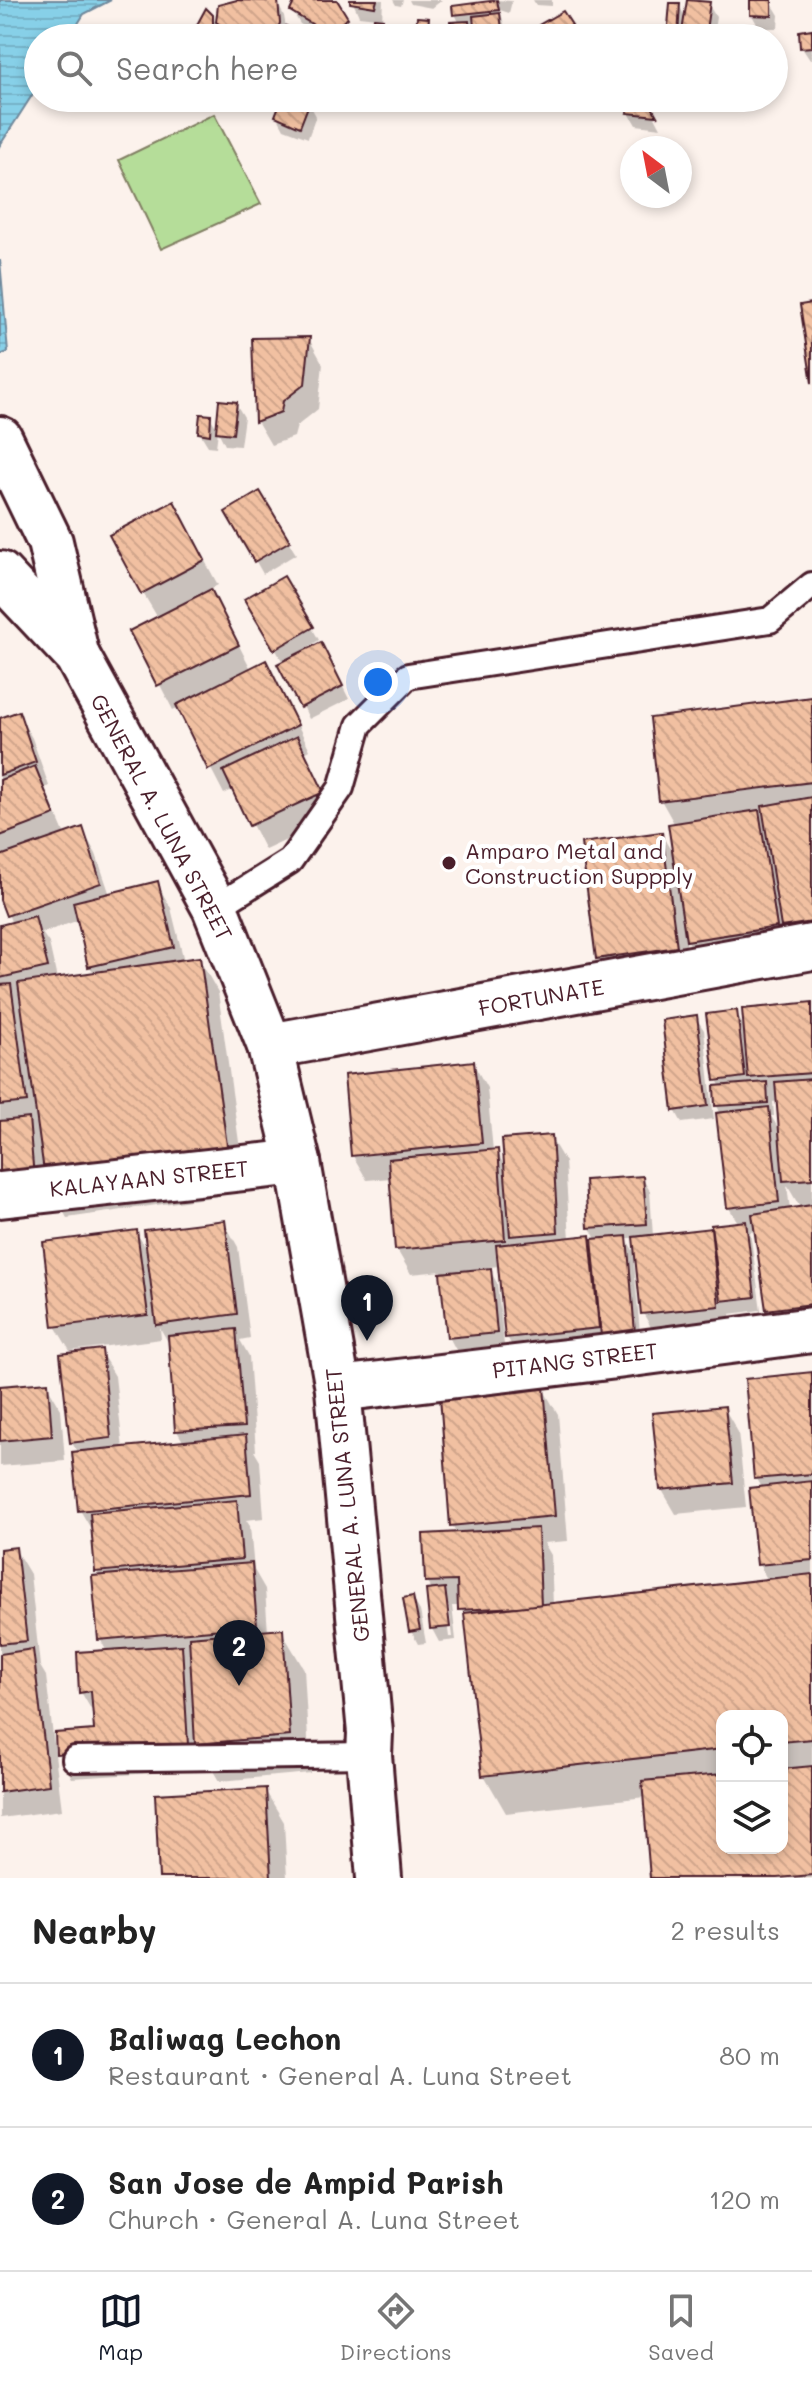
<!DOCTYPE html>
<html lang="en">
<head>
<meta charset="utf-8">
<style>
	:root { --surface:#fff; --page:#f2f2f2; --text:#222; --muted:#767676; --line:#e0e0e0; --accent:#111827 }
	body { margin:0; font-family:Mali,sans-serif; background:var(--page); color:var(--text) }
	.controls { position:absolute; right:24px; bottom:24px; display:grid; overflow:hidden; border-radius:16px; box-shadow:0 4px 12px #0003 }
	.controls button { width:72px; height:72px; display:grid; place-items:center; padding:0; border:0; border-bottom:2px solid var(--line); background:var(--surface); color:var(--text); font:40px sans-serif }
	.compass { position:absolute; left:620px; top:136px; width:72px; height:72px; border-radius:50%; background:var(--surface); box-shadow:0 4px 12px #0003; rotate:328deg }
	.you { position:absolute; left:378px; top:682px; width:28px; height:28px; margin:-20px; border:6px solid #fff; border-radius:50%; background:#1a73e8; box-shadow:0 0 0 12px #1a73e833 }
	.badge { display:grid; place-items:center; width:52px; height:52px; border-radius:50%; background:var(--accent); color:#fff; font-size:26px; font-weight:700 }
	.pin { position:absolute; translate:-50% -66px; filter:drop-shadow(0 2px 4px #0008) }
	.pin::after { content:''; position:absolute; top:42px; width:28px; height:24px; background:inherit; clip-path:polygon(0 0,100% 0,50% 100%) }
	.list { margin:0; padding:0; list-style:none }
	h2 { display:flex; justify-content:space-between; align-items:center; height:104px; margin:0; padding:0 32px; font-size:34px }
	h2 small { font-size:26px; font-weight:400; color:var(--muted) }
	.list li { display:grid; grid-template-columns:52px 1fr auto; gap:24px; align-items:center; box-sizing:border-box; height:144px; padding:0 32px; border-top:2px solid var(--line) }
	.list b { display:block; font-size:30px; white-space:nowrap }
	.list p { margin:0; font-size:26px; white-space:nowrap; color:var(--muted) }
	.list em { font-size:26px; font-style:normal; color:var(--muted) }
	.icon { flex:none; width:44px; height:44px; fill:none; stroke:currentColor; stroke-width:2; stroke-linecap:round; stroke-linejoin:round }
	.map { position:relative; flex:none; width:812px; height:1878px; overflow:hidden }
	.search { position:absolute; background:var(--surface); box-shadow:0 4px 12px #0003; left:24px; right:24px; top:24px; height:88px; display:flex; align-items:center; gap:20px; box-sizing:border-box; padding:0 28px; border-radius:44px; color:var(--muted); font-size:30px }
	.sheet { height:392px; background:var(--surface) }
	nav { display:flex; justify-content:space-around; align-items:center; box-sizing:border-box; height:112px; border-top:2px solid var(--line); background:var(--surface); font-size:22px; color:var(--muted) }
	nav a { display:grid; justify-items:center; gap:4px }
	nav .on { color:var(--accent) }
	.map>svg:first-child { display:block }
</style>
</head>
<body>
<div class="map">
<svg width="812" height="1878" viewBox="0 0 812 1878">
	<defs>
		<pattern id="water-rules" width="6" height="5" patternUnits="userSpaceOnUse" patternTransform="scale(2)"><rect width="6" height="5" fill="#87d0e8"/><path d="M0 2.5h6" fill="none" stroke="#76b2c7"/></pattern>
		<pattern id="building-back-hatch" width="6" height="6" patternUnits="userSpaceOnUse" patternTransform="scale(2)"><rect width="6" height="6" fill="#f1c0a1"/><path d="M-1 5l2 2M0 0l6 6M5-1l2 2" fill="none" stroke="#d0a58b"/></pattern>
	</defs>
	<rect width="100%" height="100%" fill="#fcf2ec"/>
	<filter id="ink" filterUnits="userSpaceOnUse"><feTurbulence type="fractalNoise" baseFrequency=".0125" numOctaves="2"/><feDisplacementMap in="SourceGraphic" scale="16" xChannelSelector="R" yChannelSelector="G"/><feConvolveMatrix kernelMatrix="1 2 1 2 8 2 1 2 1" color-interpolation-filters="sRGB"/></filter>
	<g filter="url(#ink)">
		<polygon fill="#b5dd99" stroke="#807e62" stroke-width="2" points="214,114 261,204 161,249 119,160"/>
		<g fill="url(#water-rules)" stroke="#6f899c" stroke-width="2">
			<polygon points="0,0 111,0 84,14 69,38 38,38 38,86 0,145"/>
			<polygon points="0,260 8,352 0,355"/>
		</g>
		<g fill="#0003" fill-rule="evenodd">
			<polygon points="244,0 277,2 284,16 286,28 306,38 230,38 220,25 221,38 198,38 195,32 212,16 217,26 220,7"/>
			<polygon points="297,0 335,0 354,32 345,38 324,38 300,24 292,11"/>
			<polygon points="352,0 383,0 382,21 389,38 373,38 376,18 359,16"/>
			<polygon points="393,0 403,0 401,6 396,5"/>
			<polygon points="409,0 442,0 432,8 411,4"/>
			<path d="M 495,0 L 512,1 L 509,13 L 500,10 L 508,38 L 453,38 L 460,24 L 455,14 L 496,3 ZM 470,26 L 476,26 L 477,38 Z"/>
			<polygon points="533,0 552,0 552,6 536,5"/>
			<polygon points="771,2 779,15 778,28 759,28 752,15"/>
			<polygon points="708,4 716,17 713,38 669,38 679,5 686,19"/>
			<polygon points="562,13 577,38 549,38"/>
			<polygon points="428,20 435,33 435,38 417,38"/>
			<polygon points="812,31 812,60 810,60 802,48"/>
			<polygon points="278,98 295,98 309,103 316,116 308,138 284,129 277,116 282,104"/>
			<polygon points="330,98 354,98 358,105 357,110 332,102"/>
			<polygon points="430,98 444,98 445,101 435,107"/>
			<polygon points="635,98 656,98 650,107 661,128 636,125 629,113"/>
			<polygon points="309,339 323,364 318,409 297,426 294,437 271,445 257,421"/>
			<polygon points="236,404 244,417 240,446 225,445 218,431 216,447 208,446 200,433 210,417 218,430"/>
			<polygon points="259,494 296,554 263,574 228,512"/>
			<polygon points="187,528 218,585 210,589 251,669 279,687 310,750 305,753 336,817 265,850 234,789 224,794 179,707 173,710 132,631 158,618 143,593"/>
			<polygon points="284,579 319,640 310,646 328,657 349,699 309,719 284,664 247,600"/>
			<polygon points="812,700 812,948 702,965 685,936 690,972 612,983 598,958 661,834 675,857 675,825 661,800"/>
			<path d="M 18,714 L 32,738 L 49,786 L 45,788 L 65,835 L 82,829 L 96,854 L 110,895 L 157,884 L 171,908 L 184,961 L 199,959 L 218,992 L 246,1192 L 67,1218 L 45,1179 L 0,1206 L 0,927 L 12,924 L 0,894 L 0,720 ZM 79,920 L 90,967 L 95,974 L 57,979 L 49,943 L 42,933 Z"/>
			<path d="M 812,1004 L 812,1330 L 782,1334 L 767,1310 L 756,1231 L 750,1232 L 761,1310 L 730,1314 L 732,1330 L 657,1338 L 643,1313 L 638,1263 L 634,1263 L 641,1346 L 521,1362 L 507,1337 L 500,1266 L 488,1267 L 497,1283 L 504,1345 L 456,1350 L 449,1337 L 442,1271 L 411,1274 L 397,1250 L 391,1178 L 367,1180 L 353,1156 L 473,1063 L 487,1088 L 493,1151 L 496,1151 L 506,1168 L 550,1137 L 565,1162 L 570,1239 L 589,1238 L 595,1249 L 597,1241 L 590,1228 L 642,1178 L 650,1191 L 653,1237 L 710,1231 L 715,1239 L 739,1224 L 729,1208 L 719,1114 L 721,1114 L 717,1106 L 721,1087 L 717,1080 L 736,1013 L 746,1031 ZM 779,1101 L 781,1133 L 771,1116 L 774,1116 L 773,1102 ZM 787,1185 L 801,1209 L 790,1210 ZM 626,1238 L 635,1238 L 638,1259 Z"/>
			<polygon points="696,1018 704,1030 714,1119 682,1123 675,1110"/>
			<polygon points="224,1222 238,1247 250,1338 240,1340 249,1356 256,1451 254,1451 260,1461 264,1518 246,1520 250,1526 254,1570 265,1589 268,1633 282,1632 304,1669 310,1773 219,1781 200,1749 201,1770 72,1778 54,1746 62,1810 0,1818 0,1551 15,1549 30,1574 40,1666 46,1676 54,1745 96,1732 95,1716 81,1692 107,1652 100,1639 100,1577 97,1571 94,1534 80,1510 78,1453 72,1443 100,1351 115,1376 123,1449 184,1443 177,1431 171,1347 160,1328 161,1339 70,1351 55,1326 136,1232 149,1253"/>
			<path d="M 812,1374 L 812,1878 L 652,1878 L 645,1797 L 506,1813 L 484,1775 L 467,1622 L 460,1606 L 452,1606 L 456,1640 L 439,1642 L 432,1629 L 433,1592 L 427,1582 L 458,1535 L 452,1525 L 543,1389 L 558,1414 L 568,1541 L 544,1543 L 551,1555 L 553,1605 L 768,1581 L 759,1564 L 762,1489 L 756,1479 ZM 445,1606 L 449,1606 L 453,1637 L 449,1637 ZM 722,1716 L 782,1716 L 782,1848 L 722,1848 Z"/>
			<polygon points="46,1384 61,1409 65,1461 0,1466 0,1388"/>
			<polygon points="724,1408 738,1432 746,1507 676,1514 662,1490"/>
			<polygon points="412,1598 420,1611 426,1643 418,1644 411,1631"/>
			<polygon points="265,1790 284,1822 287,1878 161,1878"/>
		</g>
		<g fill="url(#building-back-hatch)" stroke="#4a1f2b" stroke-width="2">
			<polygon points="237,0 278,1 280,23 274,38 241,38 216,22 218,5"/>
			<polygon points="295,0 337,0 348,18 327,33 290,11"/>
			<polygon points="350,0 377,0 375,7 350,3"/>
			<polygon points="497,0 499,10 453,15 452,6"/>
			<polygon points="687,0 710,2 705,38 681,38"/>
			<polygon points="750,0 772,0 772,16 750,15"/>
			<polygon points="670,3 680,3 678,38 667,38"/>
			<polygon points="206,8 213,15 213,29 222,36 220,38 204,38 193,32"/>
			<polygon points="563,11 572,25 559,33 563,38 546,38 539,25"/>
			<polygon points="500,13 503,38 475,38 473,16"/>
			<polygon points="417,17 429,18 427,38 415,38"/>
			<polygon points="374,18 383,19 381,38 371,38"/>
			<polygon points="469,21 471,38 451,38 450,22"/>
			<polygon points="286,26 308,37 307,38 281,38"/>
			<polygon points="812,29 812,47 800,48 799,31"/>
			<polygon points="282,98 301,98 310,101 300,127 275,116"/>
			<polygon points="633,98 647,98 657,116 627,113"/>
			<polygon points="812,303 812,383 800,305"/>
			<polygon points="310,337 305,384 283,401 281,412 255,422 252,338"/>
			<polygon points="219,400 237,402 233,434 216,432"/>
			<polygon points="200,414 211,415 210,435 198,433"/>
			<polygon points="260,491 290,541 254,562 225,512"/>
			<polygon points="174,501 205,560 141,594 109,535"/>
			<polygon points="284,576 314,627 274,650 244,599"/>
			<polygon points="211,589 239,645 157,686 129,631"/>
			<polygon points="321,642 343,686 300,708 277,664"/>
			<polygon points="266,660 298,725 208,770 176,705"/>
			<polygon points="812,697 812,782 659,801 650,718"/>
			<polygon points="19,711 36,762 0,775 0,718"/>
			<polygon points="297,736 324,792 249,826 223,771"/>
			<polygon points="35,766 55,815 0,836 0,780"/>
			<polygon points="812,797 812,922 781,927 762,806"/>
			<polygon points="759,810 777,927 686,941 668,824"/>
			<polygon points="83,827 101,883 6,916 0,900 0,856"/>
			<polygon points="662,832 677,947 596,959 581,843"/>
			<polygon points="158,881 174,947 88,967 73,902"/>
			<polygon points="35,916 48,967 0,978 0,925"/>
			<polygon points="200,957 229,1159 46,1186 18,983"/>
			<polygon points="11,984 27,1102 0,1105 0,985"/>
			<polygon points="812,1002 812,1073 748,1078 742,1009"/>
			<polygon points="737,1010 745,1077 715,1081 706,1014"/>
			<polygon points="697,1015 708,1106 673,1111 662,1020"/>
			<polygon points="474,1061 482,1143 351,1156 344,1075"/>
			<polygon points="812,1079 812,1179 783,1181 775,1082"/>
			<polygon points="767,1082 768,1103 715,1106 714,1086"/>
			<polygon points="769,1107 779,1202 727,1208 716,1113"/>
			<polygon points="29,1118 34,1178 0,1181 0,1121"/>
			<polygon points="552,1135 558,1232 510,1236 502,1139"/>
			<polygon points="498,1149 505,1240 395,1250 388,1159"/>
			<polygon points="643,1176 647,1224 588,1228 585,1180"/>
			<polygon points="812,1205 812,1304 766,1310 752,1214"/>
			<polygon points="225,1220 237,1314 156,1325 144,1230"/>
			<polygon points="746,1221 755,1297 721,1301 711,1225"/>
			<polygon points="711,1228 719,1306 641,1314 633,1237"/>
			<polygon points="137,1230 148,1315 53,1327 43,1242"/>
			<polygon points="590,1235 599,1328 505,1338 496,1245"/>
			<polygon points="627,1236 635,1333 601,1336 592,1239"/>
			<polygon points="491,1268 497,1333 447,1338 440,1273"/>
			<polygon points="236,1329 244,1427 175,1431 168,1336"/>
			<polygon points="102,1349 111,1438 70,1443 60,1354"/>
			<polygon points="812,1372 812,1474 754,1479 745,1379"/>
			<polygon points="48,1382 52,1436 0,1441 0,1386"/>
			<polygon points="544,1387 555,1516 450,1526 440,1397"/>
			<polygon points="725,1406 733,1483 660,1490 652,1413"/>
			<polygon points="246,1435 251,1494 78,1511 72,1452"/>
			<polygon points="812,1481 812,1560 757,1565 749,1488"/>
			<polygon points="237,1500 242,1559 95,1572 90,1513"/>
			<polygon points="538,1528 541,1606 458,1610 457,1581 425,1582 423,1534"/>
			<polygon points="16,1547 27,1641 0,1644 0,1549"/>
			<polygon points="252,1563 257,1626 98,1640 92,1576"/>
			<polygon points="812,1574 812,1739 782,1742 782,1716 722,1716 722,1749 482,1776 464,1613"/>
			<polygon points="445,1588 450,1627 430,1629 426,1590"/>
			<polygon points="413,1596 420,1630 409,1632 403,1598"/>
			<polygon points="283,1629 290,1736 195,1744 189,1637"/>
			<polygon points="182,1645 188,1745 56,1754 55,1733 94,1730 91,1691 79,1693 77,1652"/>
			<polygon points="33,1649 49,1785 0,1792 0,1654"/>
			<polygon points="812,1766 812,1875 778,1878 650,1878 642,1781 722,1774 722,1848 782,1848 782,1769"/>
			<polygon points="266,1788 271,1878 159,1878 155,1794"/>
		</g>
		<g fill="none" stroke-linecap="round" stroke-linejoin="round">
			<g stroke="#4a1f2b" stroke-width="30">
				<g id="lane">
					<polyline points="215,908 290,861 341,788 359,725 408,676 770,620 812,585"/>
					<polyline points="75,1759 369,1755"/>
				</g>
			</g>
			<g stroke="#4a1f2b" stroke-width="50">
				<g id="street">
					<polyline points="270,1046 812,947"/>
					<polyline points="0,1195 298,1162"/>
					<polyline points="338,1389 617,1356 812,1330"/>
				</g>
			</g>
			<g stroke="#4a1f2b" stroke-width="50">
				<g id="primary">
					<polyline points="0,439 50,542 76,653"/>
					<polyline points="0,574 77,656 215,908 270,1046 298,1162 338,1389 370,1733 369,1755 379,1878"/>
				</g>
			</g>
			<use href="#lane" stroke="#fff" stroke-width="24"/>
			<use href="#street" stroke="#fff" stroke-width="44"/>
			<use href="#primary" stroke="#fff" stroke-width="44"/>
		</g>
	</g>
	<circle fill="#4a1f2b" stroke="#fff" stroke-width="3" cx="449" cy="863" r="8"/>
	<g text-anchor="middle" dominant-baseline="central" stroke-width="8" stroke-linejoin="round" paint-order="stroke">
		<g font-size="22" fill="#4a1f2b" stroke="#fff">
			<text transform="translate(162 817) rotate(62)">GENERAL A. LUNA STREET</text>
			<text transform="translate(541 997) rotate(-10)">FORTUNATE</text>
			<text transform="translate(149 1178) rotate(-6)">KALAYAAN STREET</text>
			<text transform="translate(575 1360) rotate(-7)">PITANG STREET</text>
			<text transform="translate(347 1505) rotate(-96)">GENERAL A. LUNA STREET</text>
		</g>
		<g font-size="22" fill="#4a1f2b" stroke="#fff" text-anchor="start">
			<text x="465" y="850">Amparo Metal and<tspan x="465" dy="25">Construction Suppply</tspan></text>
		</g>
	</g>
</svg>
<div class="controls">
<button><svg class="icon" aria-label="locate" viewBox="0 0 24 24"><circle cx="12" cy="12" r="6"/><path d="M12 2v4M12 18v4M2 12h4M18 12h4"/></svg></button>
<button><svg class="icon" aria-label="layers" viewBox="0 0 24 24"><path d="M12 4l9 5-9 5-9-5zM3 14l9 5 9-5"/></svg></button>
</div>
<svg class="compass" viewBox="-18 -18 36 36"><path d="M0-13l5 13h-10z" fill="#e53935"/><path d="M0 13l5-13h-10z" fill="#767676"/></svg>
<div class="you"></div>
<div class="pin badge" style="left:367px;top:1341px">1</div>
<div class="pin badge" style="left:239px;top:1686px">2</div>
<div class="search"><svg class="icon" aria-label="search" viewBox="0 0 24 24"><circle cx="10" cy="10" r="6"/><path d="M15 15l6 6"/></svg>Search here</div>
</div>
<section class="sheet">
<h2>Nearby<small>2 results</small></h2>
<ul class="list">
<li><span class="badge">1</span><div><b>Baliwag Lechon</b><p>Restaurant · General A. Luna Street</p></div><em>80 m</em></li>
<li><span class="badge">2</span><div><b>San Jose de Ampid Parish</b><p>Church · General A. Luna Street</p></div><em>120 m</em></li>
</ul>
</section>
<nav>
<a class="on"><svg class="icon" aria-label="map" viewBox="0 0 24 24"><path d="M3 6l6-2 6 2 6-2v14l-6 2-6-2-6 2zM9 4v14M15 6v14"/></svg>Map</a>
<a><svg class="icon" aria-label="directions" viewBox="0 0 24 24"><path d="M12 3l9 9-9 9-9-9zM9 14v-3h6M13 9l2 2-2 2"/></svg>Directions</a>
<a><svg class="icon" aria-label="saved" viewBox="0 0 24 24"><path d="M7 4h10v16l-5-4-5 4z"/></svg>Saved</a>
</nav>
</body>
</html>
